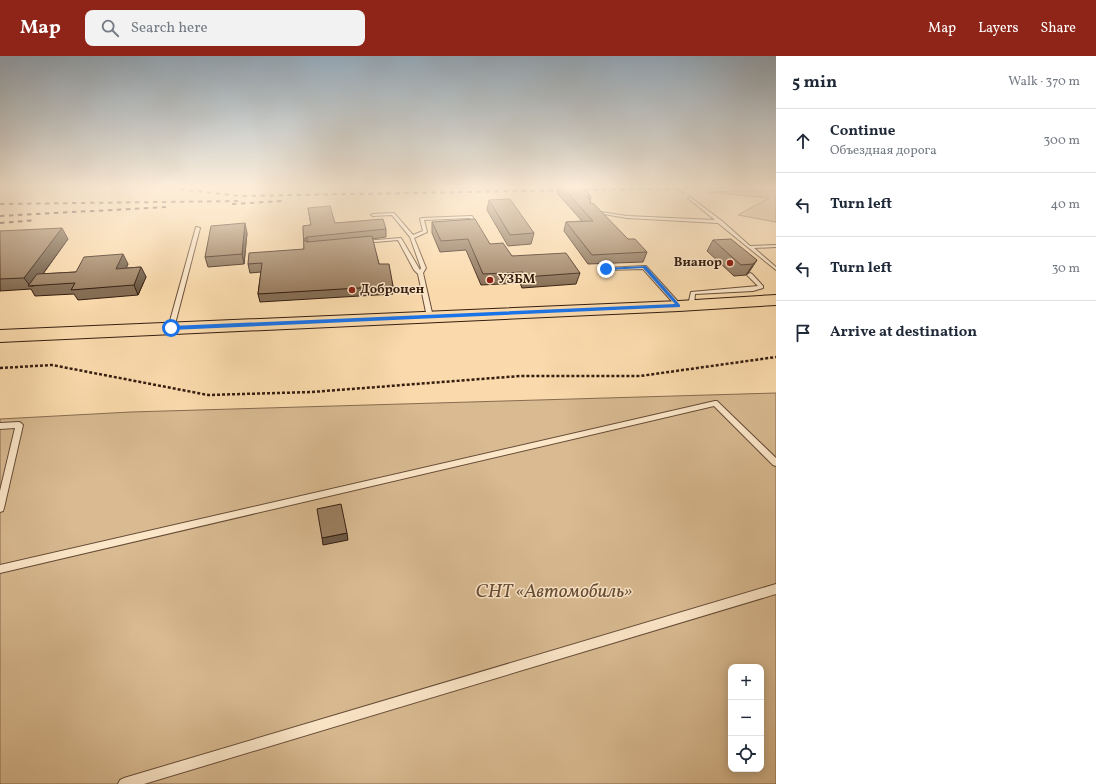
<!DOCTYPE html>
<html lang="en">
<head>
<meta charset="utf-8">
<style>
	:root { --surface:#fff; --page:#f2f2f3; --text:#1f2937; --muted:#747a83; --line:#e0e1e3; --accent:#8f2418 }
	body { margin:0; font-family:Vollkorn,serif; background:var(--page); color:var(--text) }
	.controls { position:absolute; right:12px; bottom:12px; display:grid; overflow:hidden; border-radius:8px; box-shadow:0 2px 10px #0003 }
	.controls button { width:36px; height:36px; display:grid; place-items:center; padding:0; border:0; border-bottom:1px solid var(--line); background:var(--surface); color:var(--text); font:20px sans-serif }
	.stop { position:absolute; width:12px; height:12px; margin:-9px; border:3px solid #1a73e8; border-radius:50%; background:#fff }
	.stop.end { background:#1a73e8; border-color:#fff; box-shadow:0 1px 4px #0008 }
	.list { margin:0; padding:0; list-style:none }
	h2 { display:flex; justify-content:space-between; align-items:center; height:52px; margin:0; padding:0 16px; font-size:17px }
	h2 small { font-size:13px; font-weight:400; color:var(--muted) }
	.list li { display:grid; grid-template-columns:26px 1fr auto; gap:12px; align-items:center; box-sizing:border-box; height:64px; padding:0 16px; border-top:1px solid var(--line) }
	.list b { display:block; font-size:15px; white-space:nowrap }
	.list p { margin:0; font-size:13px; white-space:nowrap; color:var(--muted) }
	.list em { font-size:13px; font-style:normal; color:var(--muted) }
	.icon { flex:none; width:22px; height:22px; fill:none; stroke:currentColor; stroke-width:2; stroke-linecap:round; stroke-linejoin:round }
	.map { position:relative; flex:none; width:776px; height:728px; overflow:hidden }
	header { display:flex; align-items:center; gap:24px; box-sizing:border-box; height:56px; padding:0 20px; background:var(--accent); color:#fff }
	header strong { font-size:19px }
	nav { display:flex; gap:22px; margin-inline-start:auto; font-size:14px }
	.search { width:280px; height:36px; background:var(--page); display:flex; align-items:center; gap:10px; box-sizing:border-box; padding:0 14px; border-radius:8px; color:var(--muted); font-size:15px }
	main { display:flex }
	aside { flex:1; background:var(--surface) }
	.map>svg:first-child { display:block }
</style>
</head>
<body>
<header>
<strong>Map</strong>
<div class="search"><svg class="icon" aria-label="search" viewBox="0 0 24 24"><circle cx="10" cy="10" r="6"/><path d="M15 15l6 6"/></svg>Search here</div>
<nav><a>Map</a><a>Layers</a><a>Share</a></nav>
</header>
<main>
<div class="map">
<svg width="776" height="728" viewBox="0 0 776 728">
	<rect width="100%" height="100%" fill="#fadaac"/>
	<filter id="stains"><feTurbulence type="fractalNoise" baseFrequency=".005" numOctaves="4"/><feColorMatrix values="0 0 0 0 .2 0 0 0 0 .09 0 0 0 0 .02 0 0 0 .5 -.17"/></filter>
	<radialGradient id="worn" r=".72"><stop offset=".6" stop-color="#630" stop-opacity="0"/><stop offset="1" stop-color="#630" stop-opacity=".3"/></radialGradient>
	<g fill="#d9ba91" stroke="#876c50" fill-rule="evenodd">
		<polygon points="776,134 776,166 738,159 769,142 708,136"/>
		<path d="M 776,337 L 776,728 L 0,728 L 0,363 L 131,356 ZM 731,611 L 761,611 L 761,713 L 731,713 Z"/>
	</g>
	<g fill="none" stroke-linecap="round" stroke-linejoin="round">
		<g stroke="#664c37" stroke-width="2">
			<g id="service">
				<polygon points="690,141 722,165 750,190 776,189 776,191 754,192 776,211 776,214 718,167 627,162 592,156 594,155 627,160 715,164 689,143 688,142"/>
				<polygon points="394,157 413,179 423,175 420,163 422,162 471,160 472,160 479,171 475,172 470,162 424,164 427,176 414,182 426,212 423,217 433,261 432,262 428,262 427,261 418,218 414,214 398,184 364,187 362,186 364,185 401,182 420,214 421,212 410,181 392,159 373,160 371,159 373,158"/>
				<polygon points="196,171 200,172 174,272 171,274 169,273 168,272"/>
				<polygon points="644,210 646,210 681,249 681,251 677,251 643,213 606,214 604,213 606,212"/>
				<polygon points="750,217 752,218 763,230 763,232 753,235 695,238 694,249 691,251 688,249 691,236 758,230 747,219"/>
				<polygon points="715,345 717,345 776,402 776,410 773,409 714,350 0,517 0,509"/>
				<polygon points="19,366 21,367 23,369 4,452 3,455 0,456 0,435 15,372 0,373 0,367"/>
				<polygon points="776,528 776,538 144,728 118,728 120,724 124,722"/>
			</g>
		</g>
		<g stroke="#351d10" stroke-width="2">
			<polygon id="primary" points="776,239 776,249 679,255 0,286 0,274 679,245"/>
		</g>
		<polyline stroke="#351d10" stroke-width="1.5" stroke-dasharray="2 1" stroke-linecap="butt" points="675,131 684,138"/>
		<polyline stroke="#351d10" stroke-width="2.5" stroke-dasharray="3 2" stroke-linecap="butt" points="0,312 52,309 208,339 312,336 520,320 640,320 776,301"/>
		<use href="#service" fill="#fce7c9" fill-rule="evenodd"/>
		<use href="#primary" fill="#fadaac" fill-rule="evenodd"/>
		<g stroke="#351d10" stroke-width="2" stroke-dasharray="4.5 4.5" stroke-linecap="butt">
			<polyline points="162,131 239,140 749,131"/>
			<polyline points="0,148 238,145"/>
			<polyline points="232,148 282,145"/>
			<polyline points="0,160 166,151"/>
			<polyline points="0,167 36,164"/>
		</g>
	</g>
	<g fill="#856d53" stroke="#351d10">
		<polygon points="559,131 583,131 591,141 590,147 628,183 647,196 643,206 588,208 564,175 566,166 582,165 557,137"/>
		<polygon points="489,144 534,177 531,188 508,190 487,154"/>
		<polygon points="308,152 335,167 386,173 386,181 372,183 379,208 393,230 393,238 260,246 258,238 261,216 250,217 248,208 304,193 303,170 311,169"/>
		<polygon points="432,166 490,188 512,200 580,217 576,228 522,232 520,227 481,229 466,194 440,196 432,177"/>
		<polygon points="0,175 68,183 43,218 76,216 128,208 126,212 141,211 146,221 138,239 78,244 74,238 35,240 31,233 0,235"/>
		<polygon points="247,177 244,208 208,211 205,201"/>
		<polygon points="713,184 757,204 749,216 746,219 734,220 707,195"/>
	</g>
	<g fill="#6c5944" stroke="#351d10">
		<polygon points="245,167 247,177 244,208 242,198"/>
		<polygon points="62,172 68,183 34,230 30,230 24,222"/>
		<polygon points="307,181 308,189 303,184"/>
		<polygon points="123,198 128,208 121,223 116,213"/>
		<polygon points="757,204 749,216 746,219 753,208"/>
		<polygon points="141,211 146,221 138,239 134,229"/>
		<polygon points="347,477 348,484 323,489 322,482"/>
	</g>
	<g fill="#9b7f61" stroke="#351d10">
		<polygon points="562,131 583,131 591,141 587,141 591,145 590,147 594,148 628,183 635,183 647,196 592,199 566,166 593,165"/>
		<polygon points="510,143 534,177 510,179 489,144"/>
		<polygon points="330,150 335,167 383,163 386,173 307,181 303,184 307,186 372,180 379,208 389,208 393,230 258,238 262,207 248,208 249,197 304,193 303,170 311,169 308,152"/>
		<polygon points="475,163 490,188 503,187 512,200 566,197 580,217 525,221 523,216 483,218 468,183 441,185 432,166"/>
		<polygon points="245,167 242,198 205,201 211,170"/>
		<polygon points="62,172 24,222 0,223 0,175"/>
		<polygon points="731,183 757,204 753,208 741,209 713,184"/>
		<polygon points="123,198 116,213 141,211 134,229 71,234 75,227 28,230 37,218 76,216 84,201"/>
		<polygon points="341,448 347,477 322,482 317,453"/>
	</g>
	<linearGradient id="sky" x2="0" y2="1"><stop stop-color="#94aabb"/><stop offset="0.56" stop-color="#fdeeda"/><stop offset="1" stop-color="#fdeeda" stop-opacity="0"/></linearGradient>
	<rect width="776" height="233" fill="url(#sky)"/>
	<polygon fill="#1a73e8" points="646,210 680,249 680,251 171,274 168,272 171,270 675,248 643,212 606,214 604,213 606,212"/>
	<g fill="#8f2418" stroke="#fce7c9" stroke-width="1.5">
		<circle cx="730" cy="207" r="4"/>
		<circle cx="490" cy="224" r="4"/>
		<circle cx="352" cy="234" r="4"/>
	</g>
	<g text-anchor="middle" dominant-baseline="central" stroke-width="3" stroke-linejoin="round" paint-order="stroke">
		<g font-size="13" font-weight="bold" fill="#351d10" stroke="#fce7c9" text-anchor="start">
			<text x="722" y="207" text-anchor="end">Вианор</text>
			<text x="498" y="224">УЗБМ</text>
			<text x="360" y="234">Доброцен</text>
		</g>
		<g font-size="19" font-style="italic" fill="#664c37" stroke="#fce7c9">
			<text x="554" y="536">СНТ «Автомобиль»</text>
		</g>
	</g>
	<rect width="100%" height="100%" filter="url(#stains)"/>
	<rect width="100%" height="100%" fill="url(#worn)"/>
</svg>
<div class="controls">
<button>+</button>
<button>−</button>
<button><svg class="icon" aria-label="locate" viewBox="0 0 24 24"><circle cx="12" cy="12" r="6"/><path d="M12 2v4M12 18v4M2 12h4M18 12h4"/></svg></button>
</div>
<div class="stop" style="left:171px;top:272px"></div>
<div class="stop end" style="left:606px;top:213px"></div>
</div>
<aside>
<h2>5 min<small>Walk · 370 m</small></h2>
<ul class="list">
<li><svg class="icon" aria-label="ahead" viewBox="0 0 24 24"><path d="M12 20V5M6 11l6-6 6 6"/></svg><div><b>Continue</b><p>Объездная дорога</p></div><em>300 m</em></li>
<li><svg class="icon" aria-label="left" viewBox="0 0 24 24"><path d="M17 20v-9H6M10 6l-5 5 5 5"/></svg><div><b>Turn left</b></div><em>40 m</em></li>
<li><svg class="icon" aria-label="left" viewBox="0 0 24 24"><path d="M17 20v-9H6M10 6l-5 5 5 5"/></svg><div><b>Turn left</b></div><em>30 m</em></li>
<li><svg class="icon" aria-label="arrive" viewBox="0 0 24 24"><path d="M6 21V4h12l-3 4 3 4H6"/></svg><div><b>Arrive at destination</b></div></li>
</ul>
</aside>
</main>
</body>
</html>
